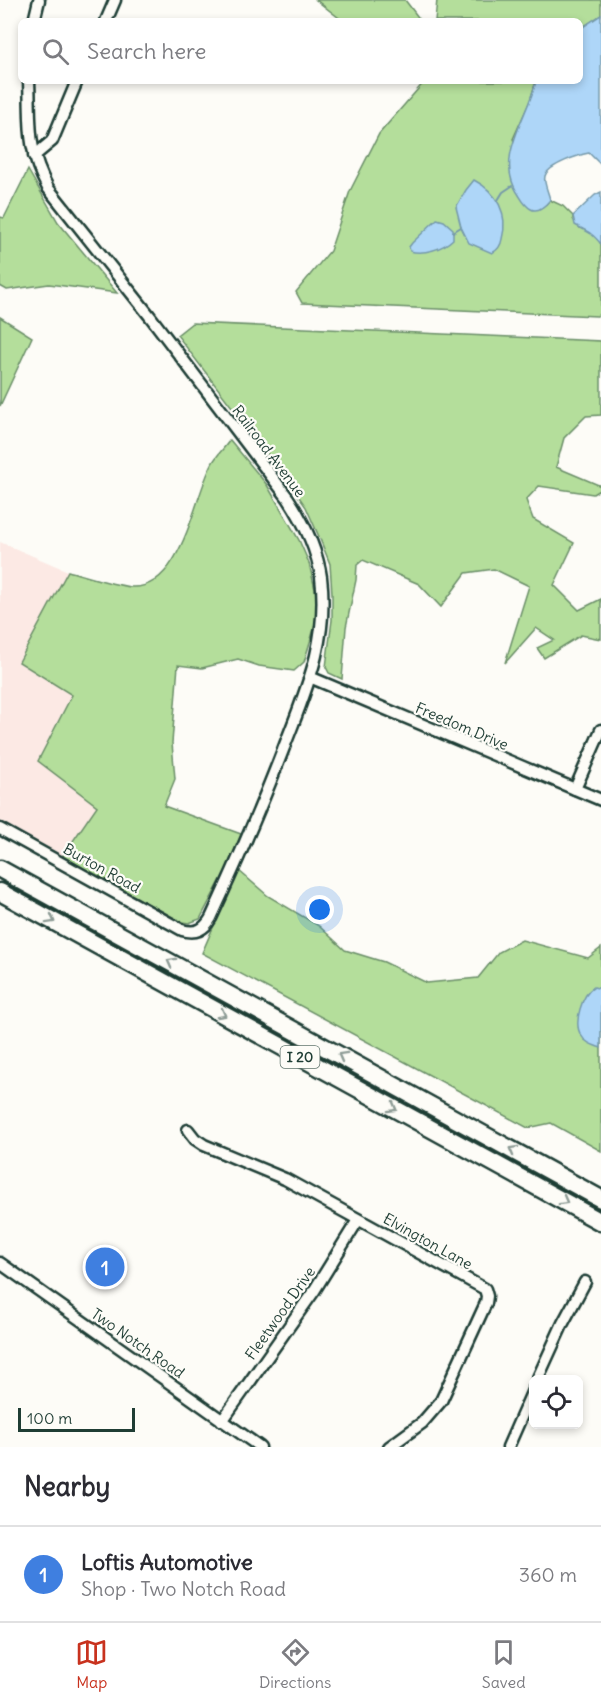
<!DOCTYPE html>
<html lang="en">
<head>
<meta charset="utf-8">
<style>
	:root { --surface:#fff; --page:#f7f7f7; --text:#2b2b33; --muted:#7c7c81; --line:#e1e1e2; --accent:#c8321e }
	body { margin:0; font-family:Delius,sans-serif; background:var(--page); color:var(--text) }
	.controls { position:absolute; right:18px; bottom:18px; display:grid; overflow:hidden; border-radius:9px; box-shadow:0 3px 9px #0003 }
	.controls button { width:54px; height:54px; display:grid; place-items:center; padding:0; border:0; border-bottom:2px solid var(--line); background:var(--surface); color:var(--text); font:30px sans-serif }
	.scale { position:absolute; left:18px; bottom:15px; width:117px; box-sizing:border-box; padding-left:6px; border:3px solid #1f3d34; border-top:0; font-size:16px; line-height:21px; white-space:nowrap; color:#1f3d34; -webkit-text-stroke:4px #fdfcf7; paint-order:stroke }
	.you { position:absolute; left:320px; top:910px; width:21px; height:21px; margin:-15px; border:4px solid #fff; border-radius:50%; background:#1a73e8; box-shadow:0 0 0 9px #1a73e833 }
	.badge { display:grid; place-items:center; width:39px; height:39px; border-radius:50%; background:var(--accent); color:#fff; font-size:20px; font-weight:700 }
	.pin { position:absolute; translate:-50% -50%; border:3px solid #fff; box-shadow:0 2px 6px #0006 }
	.list { margin:0; padding:0; list-style:none }
	h2 { display:flex; justify-content:space-between; align-items:center; height:78px; margin:0; padding:0 24px; font-size:26px }
	h2 small { font-size:20px; font-weight:400; color:var(--muted) }
	.list li { display:grid; grid-template-columns:39px 1fr auto; gap:18px; align-items:center; box-sizing:border-box; height:96px; padding:0 24px; border-top:2px solid var(--line) }
	.list b { display:block; font-size:22px; white-space:nowrap }
	.list p { margin:0; font-size:20px; white-space:nowrap; color:var(--muted) }
	.list em { font-size:20px; font-style:normal; color:var(--muted) }
	.icon { flex:none; width:33px; height:33px; fill:none; stroke:currentColor; stroke-width:2; stroke-linecap:round; stroke-linejoin:round }
	.map { position:relative; flex:none; width:601px; height:1447px; overflow:hidden }
	.search { position:absolute; background:var(--surface); box-shadow:0 3px 9px #0003; left:18px; right:18px; top:18px; height:66px; display:flex; align-items:center; gap:15px; box-sizing:border-box; padding:0 21px; border-radius:9px; color:var(--muted); font-size:22px }
	.sheet { height:174px; background:var(--surface) }
	nav { display:flex; justify-content:space-around; align-items:center; box-sizing:border-box; height:84px; border-top:2px solid var(--line); background:var(--surface); font-size:16px; color:var(--muted) }
	nav a { display:grid; justify-items:center; gap:3px }
	nav .on { color:var(--accent) }
	.map>svg:first-child { display:block }
</style>
</head>
<body>
<div class="map">
<svg width="601" height="1447" viewBox="0 0 601 1447">
	<rect width="100%" height="100%" fill="#fdfcf7"/>
	<filter id="ink" filterUnits="userSpaceOnUse"><feTurbulence type="fractalNoise" baseFrequency=".0167" numOctaves="2"/><feDisplacementMap in="SourceGraphic" scale="12" xChannelSelector="R" yChannelSelector="G"/><feConvolveMatrix kernelMatrix="1 2 1 2 8 2 1 2 1" color-interpolation-filters="sRGB"/></filter>
	<g filter="url(#ink)">
		<polygon fill="#fce9e4" points="0,542 68,571 20,662 72,695 97,806 62,857 0,823"/>
		<g fill="#b4de9b" stroke="#6a8e68" stroke-width="1.5">
			<polygon points="316,0 405,0 421,21 343,21"/>
			<polygon points="437,0 601,0 601,15 580,29 580,21 435,21"/>
			<polygon points="425,81 536,81 530,101 513,139 546,204 550,200 563,206 573,216 573,219 580,228 587,229 595,235 601,244 601,313 597,316 302,303 296,292 330,251 350,191 379,134"/>
			<polygon points="28,170 58,222 117,293 49,284 7,290 0,286 0,217 4,218"/>
			<polygon points="0,317 32,337 0,406"/>
			<polygon points="192,323 601,341 601,415 586,416 564,438 556,467 601,486 601,489 593,494 539,486 526,500 533,519 574,543 554,585 579,610 601,599 601,639 581,635 544,658 537,648 554,640 536,628 505,663 529,586 494,569 466,573 441,607 419,584 363,560 357,565 356,580 346,627 342,679 329,673 326,667 332,620 332,594 330,564 320,539 306,507 283,474 177,335"/>
			<path d="M 230,440 L 267,485 L 299,540 L 309,563 L 317,598 L 317,619 L 304,662 L 294,671 L 259,666 L 238,659 L 202,668 L 178,665 L 172,743 L 175,779 L 164,806 L 241,834 L 227,868 L 200,919 L 189,923 L 182,922 L 62,857 L 97,806 L 38,761 L 72,695 L 19,662 L 68,571 C 86,576 113,585 131,587 C 183,590 194,495 213,462 C 218,454 225,447 230,440 Z"/>
			<polygon points="238,870 268,896 319,926 345,950 384,962 427,983 478,978 499,952 522,940 588,958 601,948 601,1151 551,1123 528,1128 202,953"/>
		</g>
		<g fill="#aed6f8" stroke="#7599aa" stroke-width="1.5">
			<path d="M 601,15 L 601,165 L 589,153 C 579,155 548,165 545,176 C 543,183 549,193 550,200 C 545,206 538,213 531,209 C 525,206 522,200 519,195 C 493,159 528,117 536,81 L 580,81 L 580,29 Z"/>
			<path d="M 474,180 C 497,192 509,214 502,239 C 501,246 498,250 492,253 L 469,243 L 461,227 L 456,207 L 466,190 Z"/>
			<path d="M 601,192 L 601,244 C 591,232 588,232 575,225 L 573,216 L 595,195 Z"/>
			<path d="M 437,219 L 444,221 L 453,229 L 453,239 C 443,249 423,255 410,251 L 409,247 L 412,243 Z"/>
			<path d="M 594,987 L 601,989 L 601,1048 C 593,1045 585,1043 581,1035 C 573,1023 582,994 594,987 Z"/>
		</g>
		<g fill="none" stroke-linecap="round" stroke-linejoin="round">
			<g stroke="#7599aa" stroke-width="2">
				<polyline points="498,200 503,192 512,186"/>
				<polyline points="453,232 461,227"/>
			</g>
			<g stroke="#1f3d34" stroke-width="15">
				<g id="minor">
					<polyline points="34,21 39,0"/>
					<polyline points="106,21 115,0"/>
					<polyline points="34,156 52,141 77,81"/>
					<polyline points="312,678 601,800"/>
					<polyline points="575,789 601,730"/>
					<path d="M 0,829 L 182,930 C 196,934 204,930 211,918 C 237,862 261,807 283,750 C 305,692 329,642 321,577 C 317,549 303,521 288,498 L 149,315 L 48,188 C 26,148 31,124 29,81"/>
					<polyline points="188,1130 195,1139 204,1145 285,1179 485,1289 487,1296 486,1303 441,1401 422,1423 389,1447"/>
					<polyline points="0,1263 260,1447"/>
					<polyline points="537,1380 563,1323 585,1282"/>
					<polyline points="222,1421 314,1291 358,1220"/>
					<polyline points="508,1447 534,1388"/>
				</g>
			</g>
			<g stroke="#1f3d34" stroke-width="21">
				<g id="highway">
					<polyline points="0,869 601,1199"/>
					<polyline points="0,892 601,1222"/>
				</g>
			</g>
			<use href="#minor" stroke="#fdfcf7" stroke-width="10"/>
			<use href="#highway" stroke="#fdfcf7" stroke-width="16"/>
		</g>
		<defs><path id="oneway-chevron" d="M-2-3.5L2.5 0L-2 3.5" fill="none" stroke-width="1.6" stroke-linecap="round" stroke-linejoin="round" transform="scale(1.5)"/></defs>
		<g stroke="#8e9c96">
			<use href="#oneway-chevron" transform="translate(51 920) rotate(29)"/>
			<use href="#oneway-chevron" transform="translate(171 962) rotate(-151)"/>
			<use href="#oneway-chevron" transform="translate(222 1014) rotate(29)"/>
			<use href="#oneway-chevron" transform="translate(342 1056) rotate(-151)"/>
			<use href="#oneway-chevron" transform="translate(393 1108) rotate(29)"/>
			<use href="#oneway-chevron" transform="translate(513 1150) rotate(-151)"/>
			<use href="#oneway-chevron" transform="translate(564 1201) rotate(29)"/>
		</g>
	</g>
	<g text-anchor="middle" dominant-baseline="central" stroke-width="4.5" stroke-linejoin="round" paint-order="stroke">
		<rect fill="#fdfcf7" stroke="#62766e" stroke-width="1.5" x="280.5" y="1046" width="39" height="22" rx="4.5"/>
		<g font-size="14" font-weight="bold" fill="#1f3d34">
			<text x="300" y="1057">I 20</text>
		</g>
		<g font-size="15" fill="#1f3d34" stroke="#fdfcf7">
			<text transform="translate(269 451) rotate(53)">Railroad Avenue</text>
			<text transform="translate(462 726) rotate(23)">Freedom Drive</text>
			<text transform="translate(102 868) rotate(29)">Burton Road</text>
			<text transform="translate(428 1241) rotate(29)">Elvington Lane</text>
			<text transform="translate(280 1313) rotate(-55)">Fleetwood Drive</text>
			<text transform="translate(138 1343) rotate(35)">Two Notch Road</text>
		</g>
	</g>
</svg>
<div class="controls">
<button><svg class="icon" aria-label="locate" viewBox="0 0 24 24"><circle cx="12" cy="12" r="6"/><path d="M12 2v4M12 18v4M2 12h4M18 12h4"/></svg></button>
</div>
<div class="scale">100 m</div>
<div class="you"></div>
<div class="pin badge" style="left:105px;top:1267px;background:#3f7fe0">1</div>
<div class="search"><svg class="icon" aria-label="search" viewBox="0 0 24 24"><circle cx="10" cy="10" r="6"/><path d="M15 15l6 6"/></svg>Search here</div>
</div>
<section class="sheet">
<h2>Nearby<small></small></h2>
<ul class="list">
<li><span class="badge" style="background:#3f7fe0">1</span><div><b>Loftis Automotive</b><p>Shop · Two Notch Road</p></div><em>360 m</em></li>
</ul>
</section>
<nav>
<a class="on"><svg class="icon" aria-label="map" viewBox="0 0 24 24"><path d="M3 6l6-2 6 2 6-2v14l-6 2-6-2-6 2zM9 4v14M15 6v14"/></svg>Map</a>
<a><svg class="icon" aria-label="directions" viewBox="0 0 24 24"><path d="M12 3l9 9-9 9-9-9zM9 14v-3h6M13 9l2 2-2 2"/></svg>Directions</a>
<a><svg class="icon" aria-label="saved" viewBox="0 0 24 24"><path d="M7 4h10v16l-5-4-5 4z"/></svg>Saved</a>
</nav>
</body>
</html>
